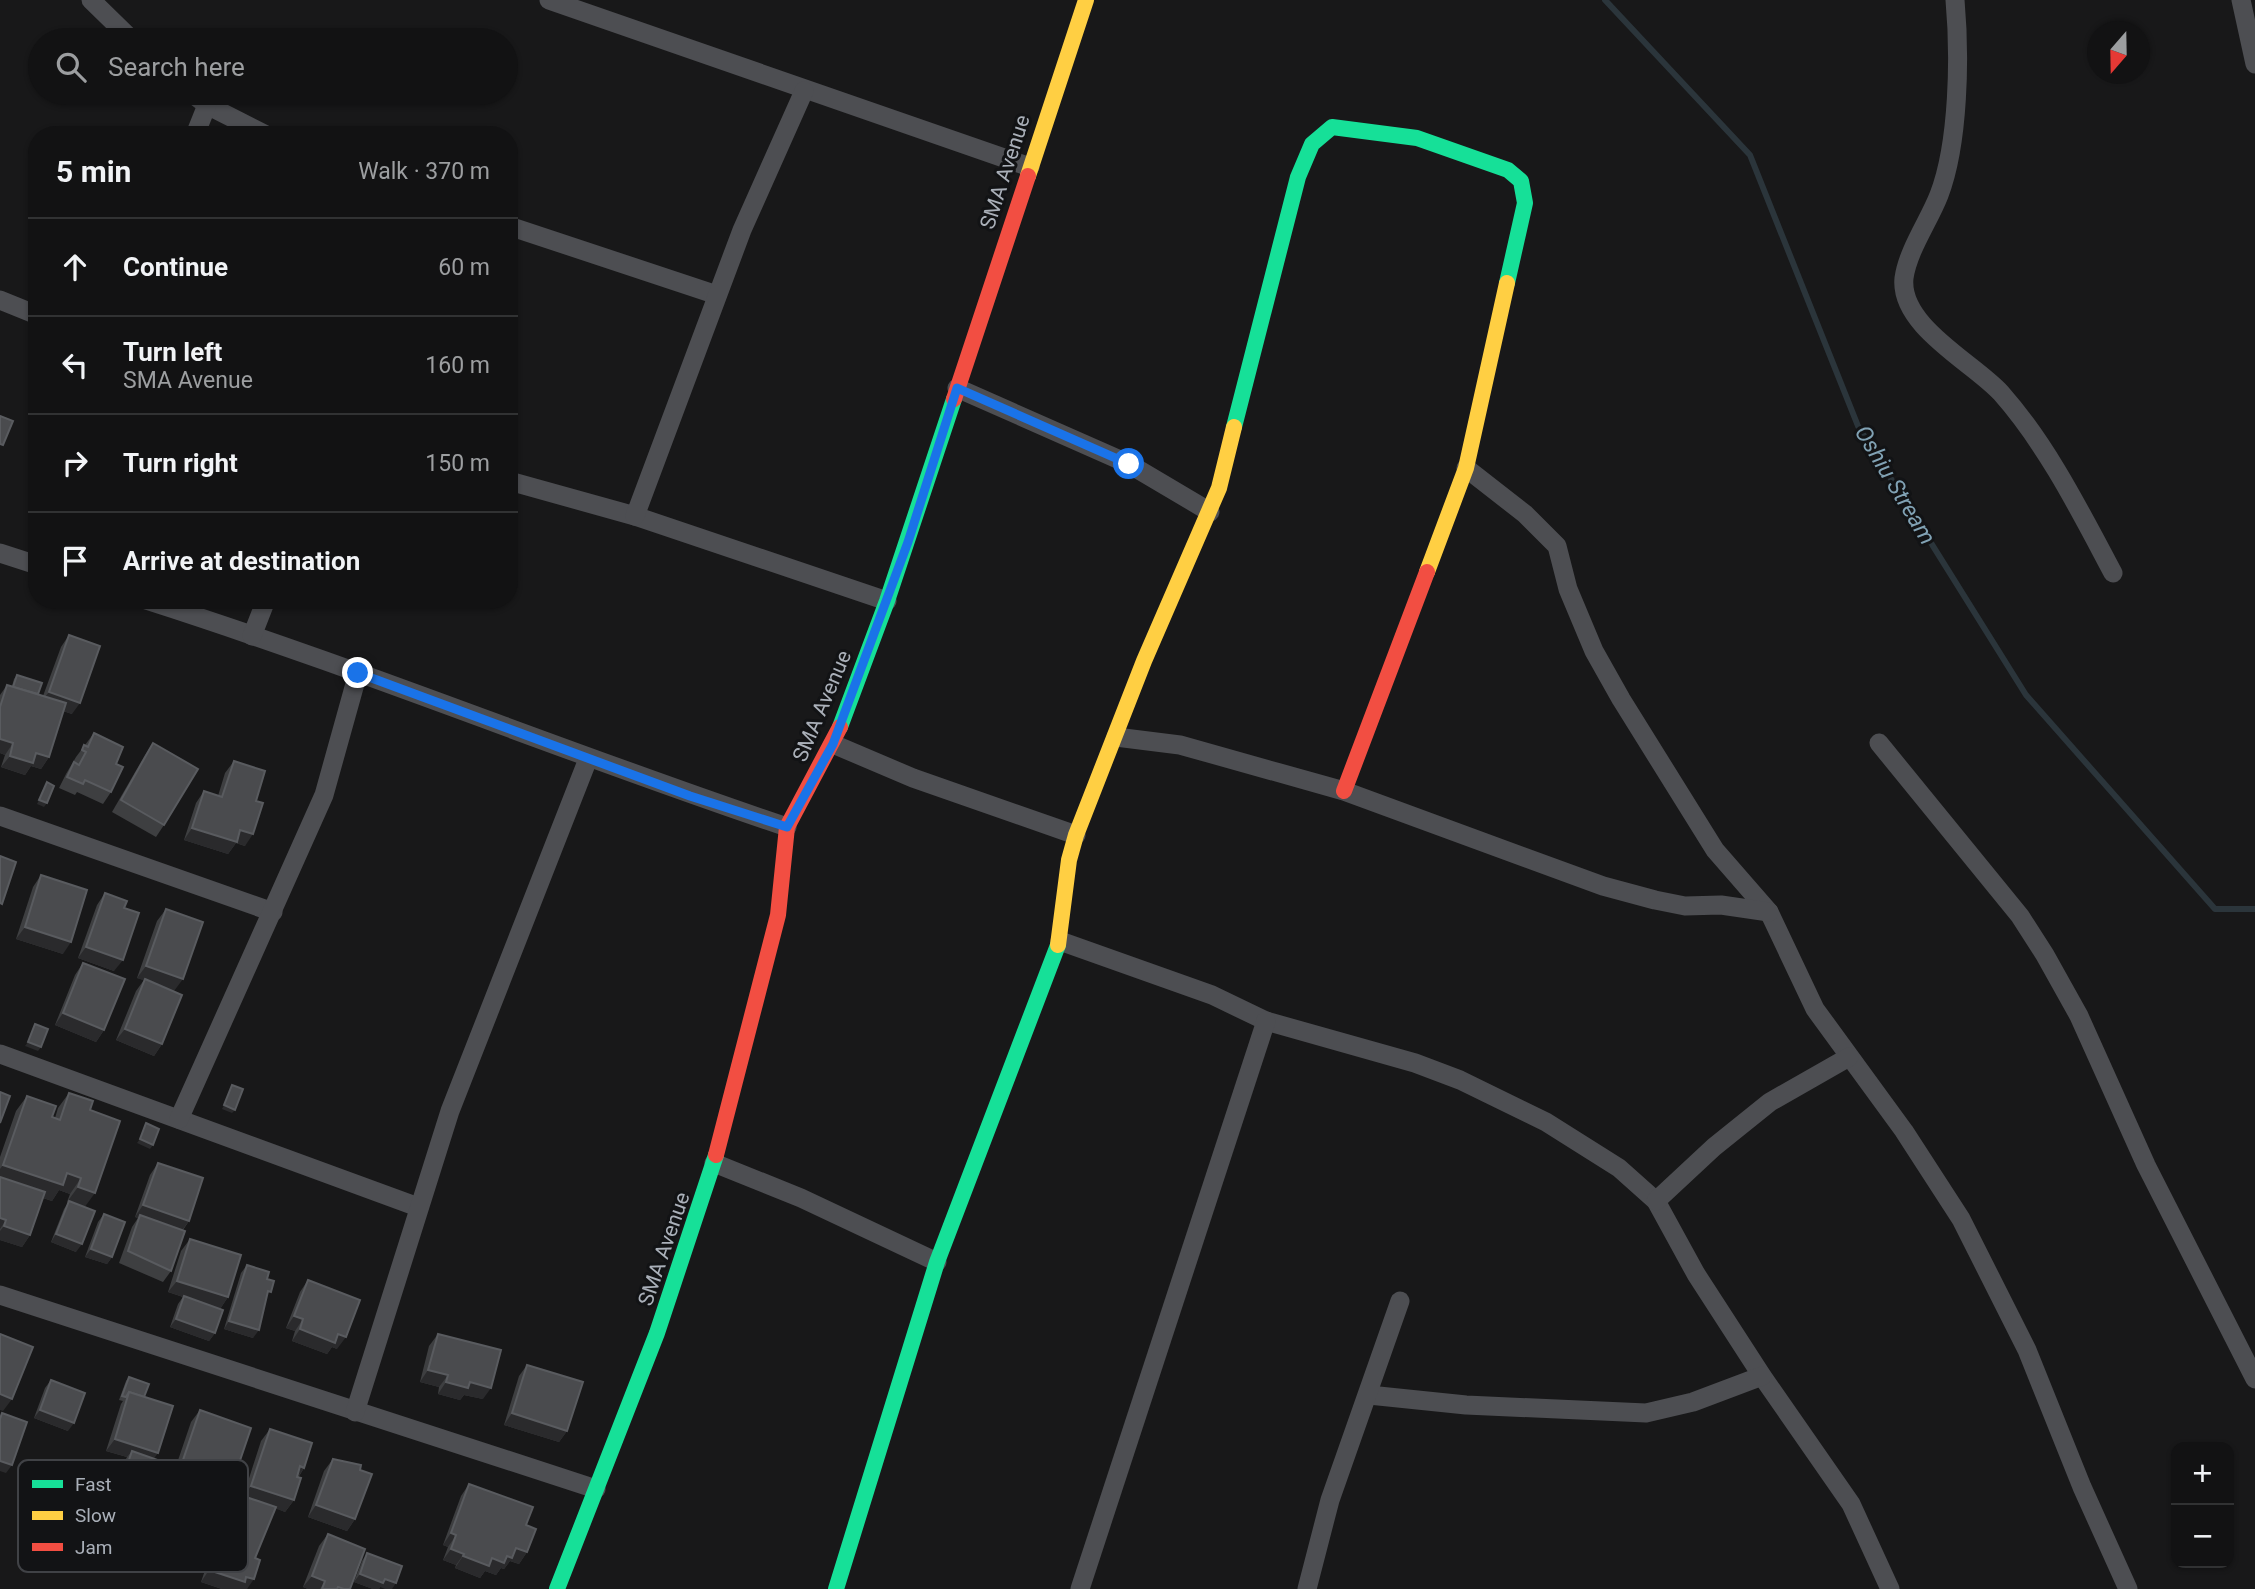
<!DOCTYPE html>
<html lang="en">
<head>
<meta charset="utf-8">
<style>
	:root { --surface:#121213; --page:#1f2021; --text:#f1f3f6; --muted:#9c9ea0; --line:#313233 }
	body { margin:0; font-family:Roboto,sans-serif; background:var(--page); color:var(--text) }
	.controls { position:absolute; right:21px; bottom:21px; display:grid; overflow:hidden; border-radius:14px; box-shadow:0 2px 5px #0004 }
	.controls button { width:63px; height:63px; display:grid; place-items:center; padding:0; border:0; border-bottom:2px solid var(--line); background:var(--surface); color:var(--text); font:35px sans-serif }
	.compass { position:absolute; left:2087px; top:21px; width:63px; height:63px; border-radius:50%; background:var(--surface); box-shadow:0 2px 5px #0004; rotate:200deg }
	.stop { position:absolute; width:21px; height:21px; margin:-16px; border:5px solid #1a73e8; border-radius:50%; background:#fff }
	.stop.end { background:#1a73e8; border-color:#fff; box-shadow:0 2px 7px #0008 }
	.list { margin:0; padding:0; list-style:none }
	h2 { display:flex; justify-content:space-between; align-items:center; height:91px; margin:0; padding:0 28px; font-size:30px }
	h2 small { font-size:23px; font-weight:400; color:var(--muted) }
	.list li { display:grid; grid-template-columns:46px 1fr auto; gap:21px; align-items:center; box-sizing:border-box; height:98px; padding:0 28px; border-top:2px solid var(--line) }
	.list b { display:block; font-size:26px; white-space:nowrap }
	.list p { margin:0; font-size:23px; white-space:nowrap; color:var(--muted) }
	.list em { font-size:23px; font-style:normal; color:var(--muted) }
	.icon { flex:none; width:38px; height:38px; fill:none; stroke:currentColor; stroke-width:2; stroke-linecap:round; stroke-linejoin:round }
	.map { position:relative; flex:none; width:2255px; height:1589px; overflow:hidden }
	.search { position:absolute; background:var(--surface); box-shadow:0 2px 5px #0004; left:28px; top:28px; width:490px; height:77px; display:flex; align-items:center; gap:18px; box-sizing:border-box; padding:0 24px; border-radius:38px; color:var(--muted); font-size:26px }
	.panel { position:absolute; background:var(--surface); box-shadow:0 2px 5px #0004; left:28px; top:126px; width:490px; height:483px; border-radius:28px }
	.map>svg:first-child { display:block }
</style>
</head>
<body>
<div class="map">
<svg width="2255" height="1589" viewBox="0 0 2255 1589">
	<rect width="100%" height="100%" fill="#181819"/>
	<g fill="none" stroke-linecap="round" stroke-linejoin="round">
		<polyline stroke="#2b353b" stroke-width="6" points="1605,0 1750,155 1858,426 2026,695 2215,909 2255,909"/>
		<g stroke="#4d4e52" stroke-width="19">
			<polyline points="91,0 132,40"/>
			<polyline points="549,0 1030,167"/>
			<path d="M 1955,0 C 1960,55 1959,143 1939,195 C 1929,221 1908,250 1904,278 C 1899,326 1974,363 2001,393 C 2047,445 2080,511 2113,573"/>
			<polyline points="2241,0 2255,64"/>
			<polyline points="191,93 207,105 266,135"/>
			<polyline points="195,135 207,105"/>
			<polyline points="509,226 717,295"/>
			<polyline points="0,300 37,315"/>
			<polyline points="957,388 1129,464 1210,512"/>
			<polyline points="1466,468 1525,514 1557,546 1568,589 1594,651 1621,699 1715,850 1769,912 1815,1009 1904,1131 1961,1219 2027,1350 2082,1487 2128,1589"/>
			<polyline points="509,481 635,516 887,601"/>
			<polyline points="635,516 742,230 804,91"/>
			<polyline points="0,553 37,565"/>
			<path d="M 146,600 C 362,669 572,755 787,827"/>
			<polyline points="252,636 266,600"/>
			<polyline points="1116,737 1180,745 1344,791 1603,886 1655,900 1685,906 1721,905 1769,912"/>
			<polyline points="1879,743 2020,916 2045,955 2079,1016 2146,1165 2255,1379"/>
			<polyline points="833,744 913,778 1076,835"/>
			<polyline points="0,816 273,912"/>
			<polyline points="1060,941 1212,995 1266,1021 1415,1063 1460,1080 1546,1122 1619,1168 1656,1201 1696,1274 1762,1376 1851,1504 1890,1589"/>
			<polyline points="0,1054 418,1207"/>
			<polyline points="179,1119 324,795 358,673"/>
			<polyline points="714,1163 801,1198 937,1262"/>
			<polyline points="1656,1201 1714,1147 1770,1102 1849,1057"/>
			<polyline points="0,1295 596,1489"/>
			<polyline points="1369,1395 1466,1405 1646,1413 1693,1402 1762,1376"/>
			<polyline points="355,1412 450,1111 588,759"/>
			<polyline points="1080,1589 1266,1021"/>
			<polyline points="1307,1589 1330,1500 1400,1301"/>
		</g>
		<g stroke="#16e098" stroke-width="16">
			<polyline points="1234,427 1298,177 1312,144 1332,127 1417,138 1508,170 1521,181 1525,203 1507,283"/>
			<polyline points="840,727 887,601 954,399"/>
			<polyline points="557,1589 657,1333 716,1155"/>
			<polyline points="836,1589 937,1262 1058,945"/>
		</g>
		<g stroke="#ffcf43" stroke-width="16">
			<polyline points="1028,176 1086,0"/>
			<polyline points="1427,572 1466,468 1507,283"/>
			<polyline points="1058,945 1069,860 1076,835 1144,661 1219,488 1234,427"/>
		</g>
		<g stroke="#f24e42" stroke-width="16">
			<polyline points="954,399 1028,176"/>
			<polyline points="1344,791 1427,572"/>
			<polyline points="716,1155 778,915 787,827 840,727"/>
		</g>
	</g>
	<g fill="#3e3f41">
		<polygon points="69,635 72,714 63,711 49,757 41,769 31,766 25,775 1,767 5,755 0,753 0,695 7,685 12,686 14,679 17,675 38,694 43,696 61,647"/>
		<polygon points="94,733 116,764 111,792 103,804 77,792 75,795 59,788 66,774 76,757"/>
		<polygon points="153,743 164,825 156,837 112,812 145,755"/>
		<polygon points="234,761 256,801 245,846 236,843 228,854 184,840 196,803 204,791 218,796 225,773"/>
		<polygon points="41,875 63,954 16,939 33,887"/>
		<polygon points="105,893 124,908 114,971 78,958 97,905"/>
		<polygon points="166,909 174,991 163,987 162,1044 154,1056 116,1040 136,991 144,980 137,978 157,921"/>
		<polygon points="83,963 104,1030 96,1042 55,1025 75,975"/>
		<polygon points="69,1093 90,1110 85,1207 76,1252 51,1242 64,1209 68,1203 67,1202 70,1194 59,1190 52,1201 43,1198 30,1235 22,1247 0,1240 0,1157 16,1111 27,1096 55,1118 58,1108"/>
		<polygon points="158,1163 189,1221 183,1230 171,1271 163,1282 119,1263 132,1227 138,1218 135,1217 150,1175"/>
		<polygon points="104,1214 112,1257 107,1264 85,1257 98,1222"/>
		<polygon points="190,1239 228,1297 220,1309 215,1333 209,1341 170,1327 178,1304 183,1297 168,1292 181,1251"/>
		<polygon points="247,1265 267,1279 266,1299 253,1338 224,1329 241,1273"/>
		<polygon points="308,1280 337,1349 332,1347 327,1354 292,1341 295,1331 286,1328 300,1292"/>
		<polygon points="438,1334 483,1399 464,1395 460,1400 438,1394 439,1387 420,1382 429,1346"/>
		<polygon points="527,1365 567,1431 559,1442 504,1425 519,1376"/>
		<polygon points="129,1377 144,1397 154,1459 156,1510 148,1522 109,1504 124,1463 127,1457 106,1451 121,1404 123,1401 119,1400 126,1381"/>
		<polygon points="51,1380 68,1431 34,1418 45,1388"/>
		<polygon points="200,1410 224,1493 173,1475 191,1422"/>
		<polygon points="270,1429 304,1468 298,1478 294,1500 285,1512 276,1508 255,1558 247,1589 222,1589 201,1582 217,1535 225,1524 229,1525 234,1508 243,1497 261,1441"/>
		<polygon points="333,1459 360,1470 355,1519 347,1531 308,1517 324,1471"/>
		<polygon points="469,1484 526,1525 527,1552 519,1564 510,1561 504,1569 501,1568 496,1575 485,1571 480,1578 455,1568 456,1565 443,1560 448,1547 443,1545 461,1496"/>
		<polygon points="328,1534 350,1589 308,1589 303,1587 319,1546"/>
		<polygon points="367,1553 380,1587 379,1589 373,1589 354,1582 362,1561"/>
	</g>
	<g fill="#2a2a2c">
		<polygon points="49,692 80,703 72,714 40,703"/>
		<polygon points="0,739 13,743 5,755 0,753"/>
		<polygon points="36,753 49,757 41,769 31,766 25,775 1,767 10,756"/>
		<polygon points="39,800 47,803 44,807 37,804"/>
		<polygon points="192,828 240,830 253,834 245,846 236,843 228,854 184,840"/>
		<polygon points="25,927 71,942 63,954 16,939"/>
		<polygon points="86,947 123,960 114,971 78,958"/>
		<polygon points="146,966 183,979 174,991 137,978"/>
		<polygon points="63,1013 104,1030 96,1042 55,1025"/>
		<polygon points="125,1029 162,1044 154,1056 116,1040"/>
		<polygon points="28,1042 41,1047 38,1051 25,1046"/>
		<polygon points="224,1105 235,1110 232,1113 222,1109"/>
		<polygon points="140,1139 153,1145 150,1149 137,1143"/>
		<polygon points="3,1165 67,1173 81,1178 70,1194 59,1190 52,1201 0,1183 0,1169"/>
		<polygon points="78,1187 95,1193 84,1208 67,1202"/>
		<polygon points="143,1205 189,1221 180,1233 140,1215 138,1218 135,1217"/>
		<polygon points="0,1218 6,1220 0,1229"/>
		<polygon points="4,1226 30,1235 22,1247 0,1240 0,1231"/>
		<polygon points="56,1234 82,1244 76,1252 51,1242"/>
		<polygon points="91,1249 112,1257 107,1264 85,1257"/>
		<polygon points="177,1281 228,1297 220,1309 168,1292"/>
		<polygon points="294,1316 303,1319 295,1331 286,1328"/>
		<polygon points="176,1319 215,1333 209,1341 170,1327"/>
		<polygon points="229,1321 259,1330 253,1338 224,1329"/>
		<polygon points="300,1329 338,1334 346,1337 337,1349 332,1347 327,1354 292,1341"/>
		<polygon points="428,1370 448,1375 439,1387 420,1382"/>
		<polygon points="446,1382 470,1382 491,1388 483,1399 464,1395 460,1400 438,1394"/>
		<polygon points="0,1394 12,1399 3,1411 0,1410"/>
		<polygon points="40,1410 74,1423 68,1431 34,1418"/>
		<polygon points="512,1413 567,1431 559,1442 504,1425"/>
		<polygon points="115,1439 158,1453 150,1464 132,1451 127,1457 106,1451"/>
		<polygon points="0,1461 12,1465 6,1473 0,1471"/>
		<polygon points="182,1463 233,1481 224,1493 173,1475"/>
		<polygon points="300,1466 304,1468 296,1480"/>
		<polygon points="251,1486 294,1500 285,1512 243,1497"/>
		<polygon points="316,1505 355,1519 347,1531 308,1517"/>
		<polygon points="451,1533 456,1535 448,1547 443,1545"/>
		<polygon points="516,1548 527,1552 519,1564 510,1561 504,1569 501,1568 496,1575 485,1571 480,1578 455,1568 463,1556 492,1558"/>
		<polygon points="451,1549 464,1554 456,1565 443,1560"/>
		<polygon points="209,1570 246,1577 254,1579 247,1589 222,1589 201,1582"/>
		<polygon points="360,1574 385,1579 396,1583 392,1589 385,1589 380,1587 379,1589 373,1589 354,1582"/>
		<polygon points="312,1576 325,1581 320,1589 308,1589 303,1587"/>
	</g>
	<g fill="#4a4b4e" stroke="#595b5f" stroke-width="2">
		<polygon points="0,416 13,421 3,445 0,444"/>
		<polygon points="69,635 100,646 80,703 49,692"/>
		<polygon points="17,675 42,683 38,694 13,687"/>
		<polygon points="7,685 66,703 49,757 36,753 33,763 10,756 13,743 0,739 0,707"/>
		<polygon points="94,733 123,747 116,764 123,767 111,792 85,780 83,784 67,777 74,762 79,765 86,752 82,750 84,745 88,747"/>
		<polygon points="153,743 198,769 164,825 121,800"/>
		<polygon points="234,761 265,771 256,801 263,803 253,834 240,830 237,842 192,828 204,791 222,797"/>
		<polygon points="47,782 54,786 47,803 39,800"/>
		<polygon points="0,856 16,862 2,904 0,903"/>
		<polygon points="41,875 87,890 71,942 25,927"/>
		<polygon points="105,893 127,901 124,908 139,913 123,960 86,947"/>
		<polygon points="166,909 203,922 183,979 146,966"/>
		<polygon points="83,963 125,979 104,1030 63,1013"/>
		<polygon points="145,979 182,995 162,1044 125,1029"/>
		<polygon points="35,1024 48,1029 41,1047 28,1042"/>
		<polygon points="232,1085 243,1089 235,1110 224,1105"/>
		<polygon points="0,1092 10,1096 0,1123"/>
		<polygon points="69,1093 93,1101 90,1110 120,1121 95,1193 78,1187 81,1178 67,1173 63,1185 3,1165 27,1096 56,1106 52,1117 60,1120"/>
		<polygon points="146,1123 159,1129 153,1145 140,1139"/>
		<polygon points="158,1163 203,1178 189,1221 143,1205"/>
		<polygon points="0,1177 45,1192 30,1235 4,1226 6,1220 0,1218"/>
		<polygon points="69,1201 95,1211 82,1244 56,1234"/>
		<polygon points="104,1214 125,1222 112,1257 91,1249"/>
		<polygon points="140,1215 185,1231 171,1271 128,1251"/>
		<polygon points="190,1239 241,1255 228,1297 177,1281"/>
		<polygon points="247,1265 269,1272 267,1279 274,1281 271,1292 268,1291 259,1330 229,1321"/>
		<polygon points="308,1280 360,1300 346,1337 338,1334 335,1343 300,1329 303,1319 294,1316"/>
		<polygon points="184,1296 223,1310 215,1333 176,1319"/>
		<polygon points="0,1334 33,1347 12,1399 0,1394"/>
		<polygon points="438,1334 501,1350 491,1388 470,1382 468,1388 446,1382 448,1375 428,1370"/>
		<polygon points="527,1365 583,1382 567,1431 512,1413"/>
		<polygon points="129,1377 149,1384 144,1397 129,1392 126,1397 122,1396"/>
		<polygon points="51,1380 85,1393 74,1423 40,1410"/>
		<polygon points="129,1392 173,1406 158,1453 115,1439"/>
		<polygon points="200,1410 251,1428 233,1481 182,1463"/>
		<polygon points="2,1413 27,1422 12,1465 0,1461 0,1419"/>
		<polygon points="270,1429 312,1443 304,1468 300,1466 297,1477 301,1478 294,1500 251,1486"/>
		<polygon points="132,1451 172,1465 156,1510 118,1492"/>
		<polygon points="333,1459 361,1465 360,1470 372,1474 355,1519 316,1505"/>
		<polygon points="469,1484 533,1507 526,1525 536,1529 527,1552 516,1548 512,1558 507,1556 504,1563 492,1558 489,1566 463,1556 464,1554 451,1549 456,1535 451,1533"/>
		<polygon points="243,1496 276,1507 255,1558 260,1560 254,1579 246,1577 245,1582 209,1570 225,1524 233,1526"/>
		<polygon points="328,1534 365,1549 350,1589 344,1589 338,1587 337,1589 322,1589 325,1581 312,1576"/>
		<polygon points="367,1553 402,1566 396,1583 385,1579 383,1583 360,1574"/>
	</g>
	<g fill="none" stroke-linecap="round" stroke-linejoin="round">
		<polyline stroke="#1a73e8" stroke-width="9" points="358,673 690,796 787,827 833,744 908,542 957,388 1129,464"/>
	</g>
	<g text-anchor="middle" dominant-baseline="central" stroke-width="6" stroke-linejoin="round" paint-order="stroke">
		<g font-size="21" fill="#aab0b9" stroke="#121315">
			<text transform="translate(1005 172) rotate(-72)">SMA Avenue</text>
			<text transform="translate(822 706) rotate(-67)">SMA Avenue</text>
			<text transform="translate(664 1249) rotate(-71)">SMA Avenue</text>
		</g>
		<g font-size="23" font-style="italic" fill="#81a2b4" stroke="#121315">
			<text transform="translate(1895 485) rotate(59)">Oshiu Stream</text>
		</g>
	</g>
	<rect x="18" y="1460" width="230" height="112" rx="10" fill="#121315" stroke="#404246" stroke-width="2"/>
	<rect x="32" y="1480" width="31" height="8" fill="#16e098"/>
	<rect x="32" y="1511" width="31" height="9" fill="#ffcf43"/>
	<rect x="32" y="1543" width="31" height="8" fill="#f24e42"/>
	<g font-size="19" fill="#aab0b9">
		<text x="75" y="1491">Fast</text>
		<text x="75" y="1522">Slow</text>
		<text x="75" y="1554">Jam</text>
	</g>
</svg>
<div class="controls">
<button>+</button>
<button>−</button>
</div>
<svg class="compass" viewBox="-18 -18 36 36"><path d="M0-13l5 13h-10z" fill="#e53935"/><path d="M0 13l5-13h-10z" fill="#9c9ea0"/></svg>
<div class="stop" style="left:1129px;top:464px"></div>
<div class="stop end" style="left:358px;top:673px"></div>
<div class="search"><svg class="icon" aria-label="search" viewBox="0 0 24 24"><circle cx="10" cy="10" r="6"/><path d="M15 15l6 6"/></svg>Search here</div>
<section class="panel">
<h2>5 min<small>Walk · 370 m</small></h2>
<ul class="list">
<li><svg class="icon" aria-label="ahead" viewBox="0 0 24 24"><path d="M12 20V5M6 11l6-6 6 6"/></svg><div><b>Continue</b></div><em>60 m</em></li>
<li><svg class="icon" aria-label="left" viewBox="0 0 24 24"><path d="M17 20v-9H6M10 6l-5 5 5 5"/></svg><div><b>Turn left</b><p>SMA Avenue</p></div><em>160 m</em></li>
<li><svg class="icon" aria-label="right" viewBox="0 0 24 24"><path d="M7 20v-9h11M14 6l5 5-5 5"/></svg><div><b>Turn right</b></div><em>150 m</em></li>
<li><svg class="icon" aria-label="arrive" viewBox="0 0 24 24"><path d="M6 21V4h12l-3 4 3 4H6"/></svg><div><b>Arrive at destination</b></div></li>
</ul>
</section>
</div>
</body>
</html>
